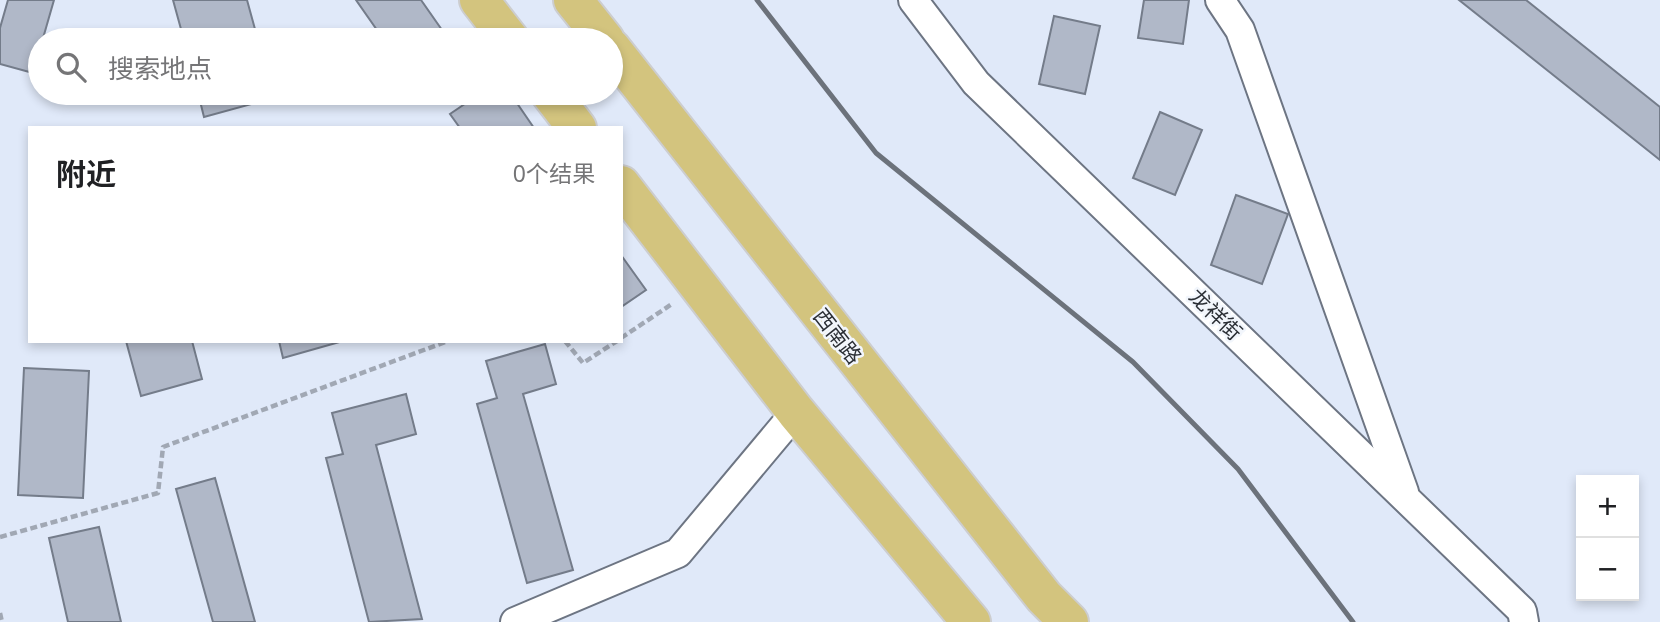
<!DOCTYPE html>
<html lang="zh">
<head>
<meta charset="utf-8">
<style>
	:root { --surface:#fff; --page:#f2f2f2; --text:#202124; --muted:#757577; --line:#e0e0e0 }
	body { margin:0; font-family:"Noto Sans","Noto Sans SC",sans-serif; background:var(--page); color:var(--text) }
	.controls { position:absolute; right:21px; bottom:21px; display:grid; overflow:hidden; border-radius:0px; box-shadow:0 4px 10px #0003 }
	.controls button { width:63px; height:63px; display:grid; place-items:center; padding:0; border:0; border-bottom:2px solid var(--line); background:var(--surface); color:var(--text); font:35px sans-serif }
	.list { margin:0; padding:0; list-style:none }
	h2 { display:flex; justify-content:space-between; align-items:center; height:91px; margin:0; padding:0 28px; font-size:30px }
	h2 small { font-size:23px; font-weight:400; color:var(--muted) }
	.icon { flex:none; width:38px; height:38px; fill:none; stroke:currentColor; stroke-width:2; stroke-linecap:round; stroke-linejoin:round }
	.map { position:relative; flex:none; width:1660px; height:622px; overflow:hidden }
	.search { position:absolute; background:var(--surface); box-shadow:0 4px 10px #0003; left:28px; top:28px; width:595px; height:77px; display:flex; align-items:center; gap:18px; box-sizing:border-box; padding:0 24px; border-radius:38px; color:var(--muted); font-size:26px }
	.panel { position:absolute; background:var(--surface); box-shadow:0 4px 10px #0003; left:28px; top:126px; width:595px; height:217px; border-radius:0px }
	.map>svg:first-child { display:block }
</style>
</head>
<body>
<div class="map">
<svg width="1660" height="622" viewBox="0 0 1660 622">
	<rect width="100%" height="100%" fill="#e0e9f9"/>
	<g fill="#b0b8c8" stroke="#747c8a" stroke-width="2">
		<polygon points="8,0 54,0 33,73 0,64 0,28"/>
		<polygon points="173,0 247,0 258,40 184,40"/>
		<polygon points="356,0 421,0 449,40 384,40"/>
		<polygon points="1144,0 1189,0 1183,44 1138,38"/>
		<polygon points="1459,0 1526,0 1660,107 1660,160"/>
		<polygon points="1054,16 1100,26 1085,94 1039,84"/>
		<polygon points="198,93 272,93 273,98 204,117"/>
		<polygon points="481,93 510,93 534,128 460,128 450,114"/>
		<polygon points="1160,112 1202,130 1175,195 1133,178"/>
		<polygon points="1236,195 1288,214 1262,284 1211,265"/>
		<polygon points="621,255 646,290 621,307"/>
		<polygon points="126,341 192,341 202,379 141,396"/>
		<polygon points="279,341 343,341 283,358"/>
		<polygon points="545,344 556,384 523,394 573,570 527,583 477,404 497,398 486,361"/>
		<polygon points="24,368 89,371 83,498 18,495"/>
		<polygon points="406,394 416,434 376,445 422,619 369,622 326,458 343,454 332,413"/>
		<polygon points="215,478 255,622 213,622 176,489"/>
		<polygon points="99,527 121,622 68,622 49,538"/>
	</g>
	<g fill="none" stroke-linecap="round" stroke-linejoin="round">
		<g stroke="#6d7583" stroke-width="32">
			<g id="street">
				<polyline points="913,0 976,83 1522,611 1524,622"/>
				<polyline points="1220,0 1240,30 1404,492"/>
				<polyline points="515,622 678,553 796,412"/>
			</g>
		</g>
		<g stroke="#cccdcf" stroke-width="42">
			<g id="primary">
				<polyline points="479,0 510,40"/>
				<polyline points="573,0 605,40"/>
				<polyline points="611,48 1044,597 1069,622"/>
				<polyline points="550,93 577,128"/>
				<polyline points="621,185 796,412 971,622"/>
			</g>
		</g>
		<g stroke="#a1a8b4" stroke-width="4.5" stroke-dasharray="7 3.5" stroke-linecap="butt">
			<polyline points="621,338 672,304"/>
			<polyline points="565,341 583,363 617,341"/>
			<polyline points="0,537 158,493 163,447 448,341"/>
			<polyline points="0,613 2,622"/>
		</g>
		<use href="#street" stroke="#fff" stroke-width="28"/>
		<use href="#primary" stroke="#d3c47e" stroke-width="38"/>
		<polyline stroke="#6c727b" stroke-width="5" points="757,0 876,153 1133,362 1238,469 1353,622"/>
	</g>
	<g text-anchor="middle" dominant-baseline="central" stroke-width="5" stroke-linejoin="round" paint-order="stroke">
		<g font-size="21" fill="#2b2f35" stroke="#f2f6fc">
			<text transform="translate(1216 314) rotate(44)">龙祥街</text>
			<text transform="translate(838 336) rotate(52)">西南路</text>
		</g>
	</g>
</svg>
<div class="controls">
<button>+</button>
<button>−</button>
</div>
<div class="search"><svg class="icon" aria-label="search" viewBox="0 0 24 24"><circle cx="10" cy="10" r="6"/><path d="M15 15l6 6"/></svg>搜索地点</div>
<section class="panel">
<h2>附近<small>0个结果</small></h2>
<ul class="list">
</ul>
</section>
</div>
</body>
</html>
